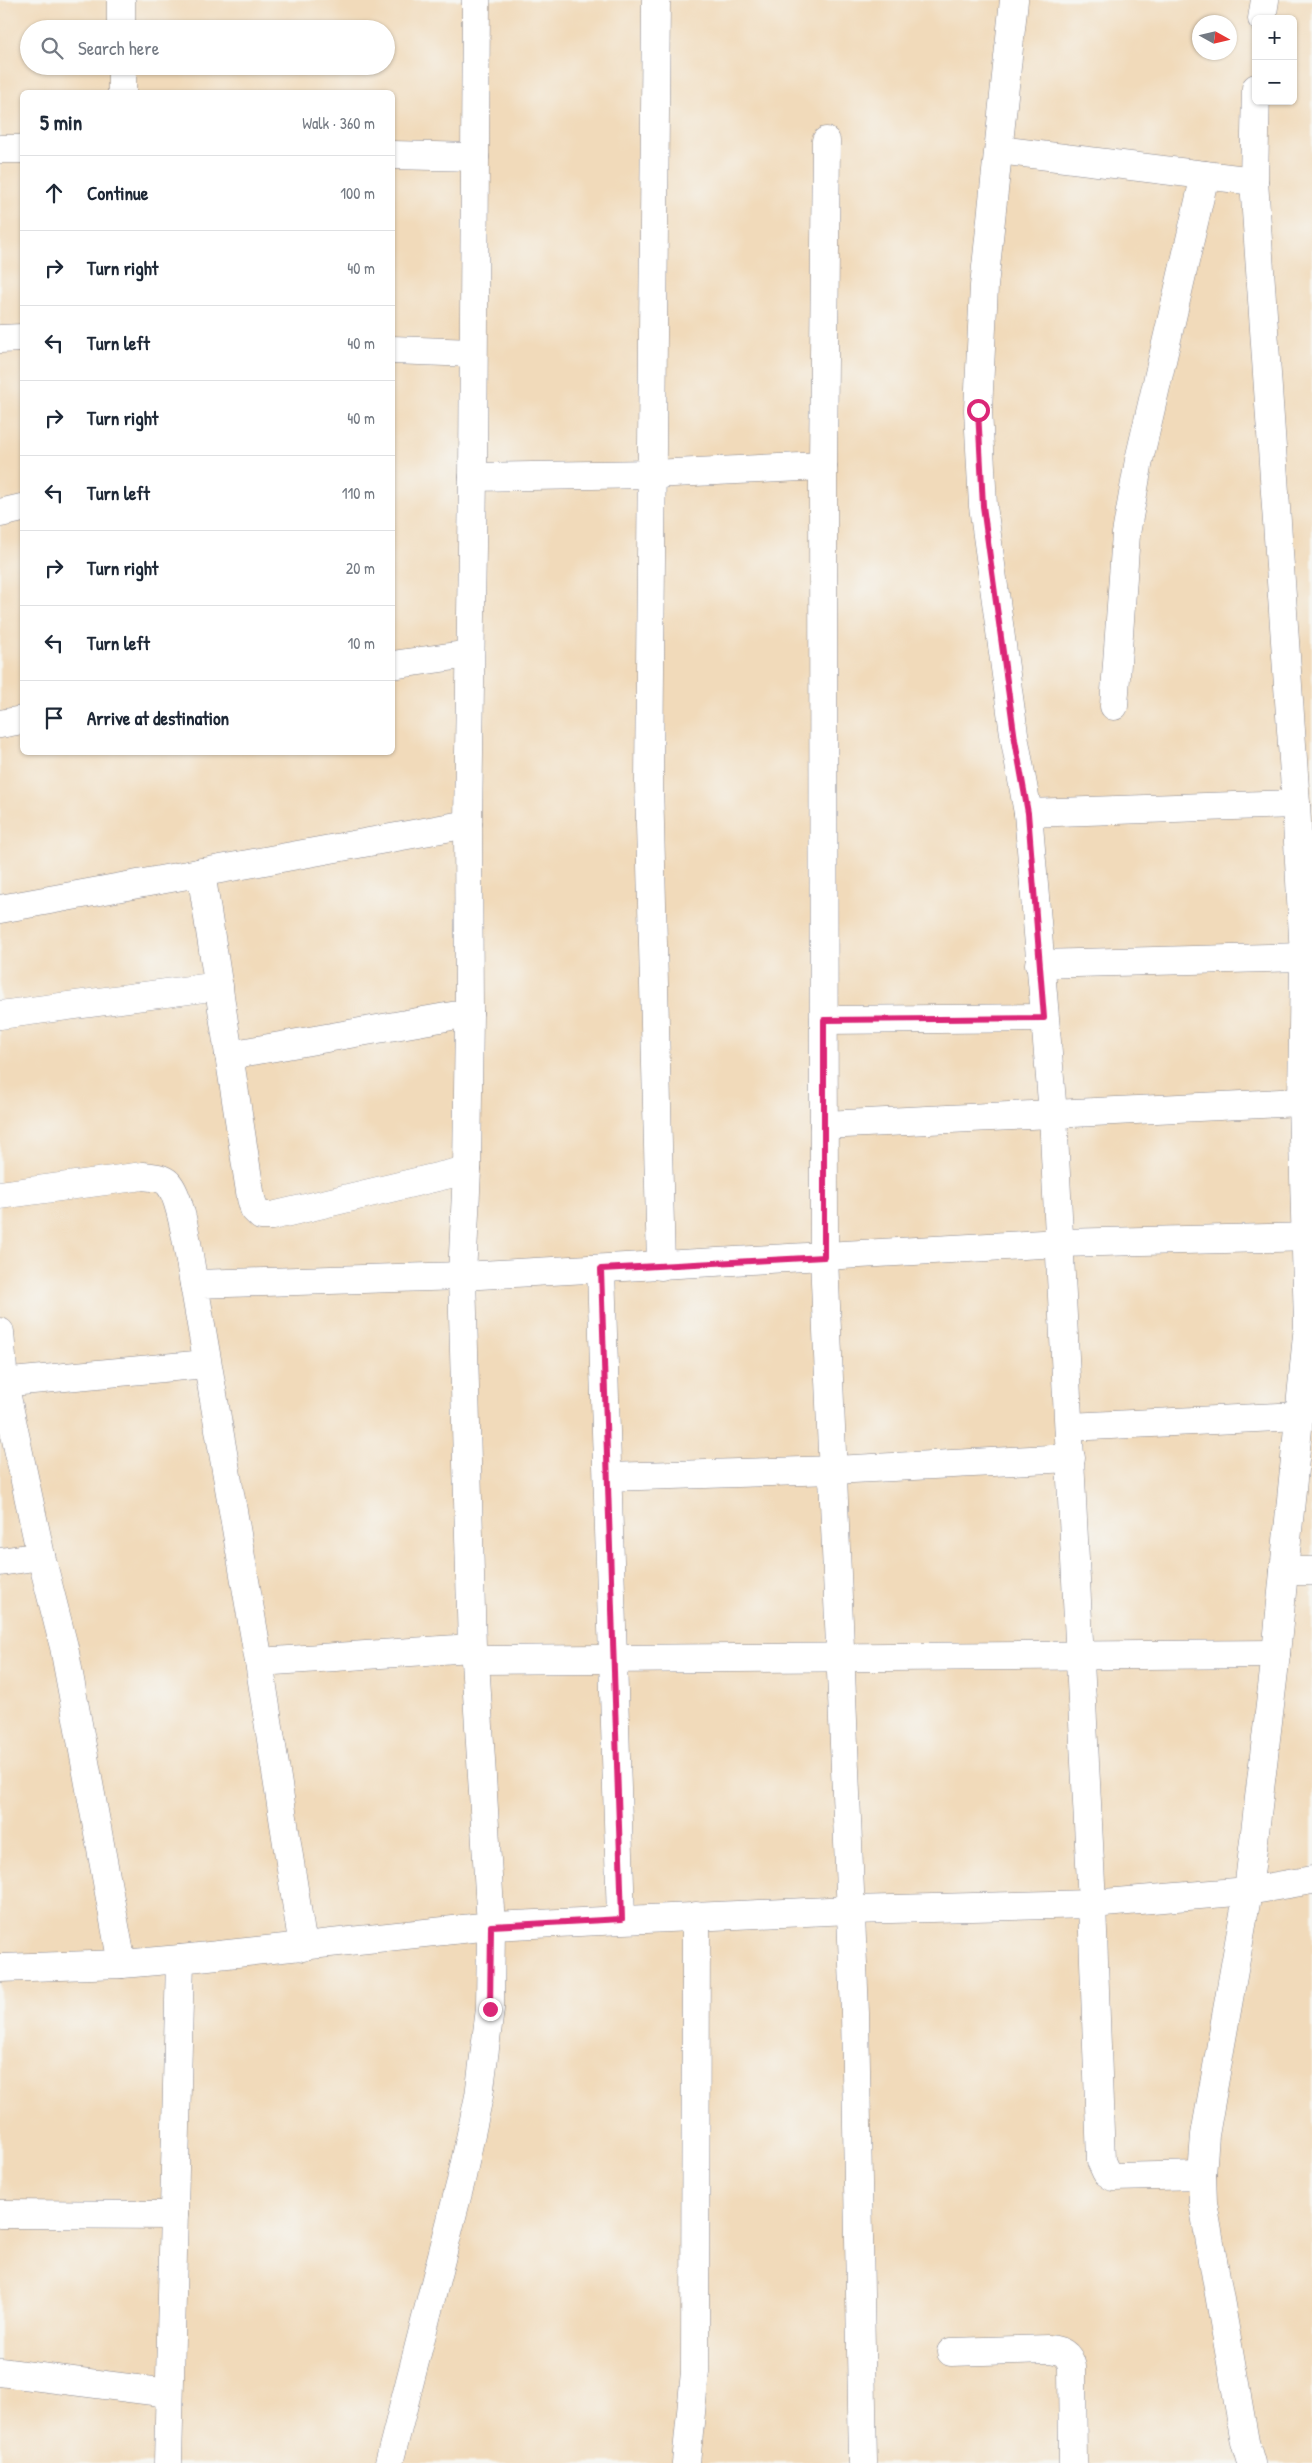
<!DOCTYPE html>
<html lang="en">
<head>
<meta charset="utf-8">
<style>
	:root { --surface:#fff; --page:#f2f2f3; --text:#1f2937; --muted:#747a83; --line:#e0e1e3 }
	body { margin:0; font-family:"Patrick Hand",sans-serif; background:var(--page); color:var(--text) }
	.controls { position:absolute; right:15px; top:15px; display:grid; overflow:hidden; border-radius:8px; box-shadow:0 1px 4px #0004 }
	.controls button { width:45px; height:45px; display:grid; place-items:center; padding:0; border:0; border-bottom:1px solid var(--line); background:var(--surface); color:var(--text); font:25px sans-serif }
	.compass { position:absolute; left:1192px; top:15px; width:45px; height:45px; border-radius:50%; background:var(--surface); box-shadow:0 1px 4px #0004; rotate:98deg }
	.stop { position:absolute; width:15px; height:15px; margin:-11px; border:4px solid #db2777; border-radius:50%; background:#fff }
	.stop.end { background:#db2777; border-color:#fff; box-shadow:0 1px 5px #0008 }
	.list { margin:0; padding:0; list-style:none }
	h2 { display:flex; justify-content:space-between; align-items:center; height:65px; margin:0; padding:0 20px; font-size:21px }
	h2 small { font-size:16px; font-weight:400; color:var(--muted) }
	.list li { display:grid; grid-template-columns:32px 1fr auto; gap:15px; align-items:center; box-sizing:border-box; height:75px; padding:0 20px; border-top:1px solid var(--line) }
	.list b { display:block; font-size:19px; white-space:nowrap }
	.list em { font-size:16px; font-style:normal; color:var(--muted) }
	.icon { flex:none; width:28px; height:28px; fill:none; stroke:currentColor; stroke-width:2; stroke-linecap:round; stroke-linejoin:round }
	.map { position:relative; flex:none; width:1312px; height:2463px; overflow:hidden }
	.search { position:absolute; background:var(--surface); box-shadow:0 1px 4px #0004; left:20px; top:20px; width:375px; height:55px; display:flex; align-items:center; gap:12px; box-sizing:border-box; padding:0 18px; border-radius:28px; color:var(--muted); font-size:19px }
	.panel { position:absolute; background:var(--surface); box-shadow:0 1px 4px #0004; left:20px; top:90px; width:375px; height:665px; border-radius:8px }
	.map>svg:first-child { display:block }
</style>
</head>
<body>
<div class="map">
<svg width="1312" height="2463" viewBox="0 0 1312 2463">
	<rect width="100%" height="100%" fill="#f6f6f2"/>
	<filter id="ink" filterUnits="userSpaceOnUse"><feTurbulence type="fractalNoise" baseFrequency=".02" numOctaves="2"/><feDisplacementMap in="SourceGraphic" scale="10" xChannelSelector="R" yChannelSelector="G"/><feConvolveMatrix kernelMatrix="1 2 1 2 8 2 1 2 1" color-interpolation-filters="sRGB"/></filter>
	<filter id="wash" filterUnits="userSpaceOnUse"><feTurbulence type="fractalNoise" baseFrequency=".0096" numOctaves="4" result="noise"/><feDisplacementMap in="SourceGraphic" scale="20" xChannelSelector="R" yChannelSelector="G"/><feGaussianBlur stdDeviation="1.12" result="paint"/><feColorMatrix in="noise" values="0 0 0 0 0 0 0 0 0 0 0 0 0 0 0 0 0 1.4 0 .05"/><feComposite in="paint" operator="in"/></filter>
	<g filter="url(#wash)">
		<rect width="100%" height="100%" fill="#f1daba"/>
	</g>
	<g filter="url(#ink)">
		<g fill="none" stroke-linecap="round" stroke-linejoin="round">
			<g stroke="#86848c" stroke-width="29">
				<g id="minor">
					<polyline points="121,0 121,29"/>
					<polyline points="656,0 649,783 661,1266"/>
					<polyline points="1014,0 984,286 978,410 983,506 1015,741 1028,813 1053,1114 1092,1904 1101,2161 1106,2172 1113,2177 1202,2175"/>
					<polyline points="1262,19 1265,0"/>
					<polyline points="122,66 122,92"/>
					<polyline points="826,141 823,466 824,1257 855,2013 863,2463"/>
					<polyline points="0,149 22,149"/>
					<polyline points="999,150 1254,181"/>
					<polyline points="392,155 475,157"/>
					<polyline points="0,339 22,338"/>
					<polyline points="392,350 473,353"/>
					<polyline points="473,477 652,474 823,466"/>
					<polyline points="0,513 22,508"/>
					<polyline points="392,665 470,654"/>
					<polyline points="1114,706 1126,534 1139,460 1205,175"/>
					<polyline points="0,724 22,720"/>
					<polyline points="1028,813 1296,804"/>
					<polyline points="201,872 251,1198 254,1209 261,1216 272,1216 467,1170"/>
					<polyline points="0,909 468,824"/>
					<polyline points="1039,964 1304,957"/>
					<polyline points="0,1015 219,986"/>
					<polyline points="824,1020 1044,1018"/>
					<polyline points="229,1055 469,1013"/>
					<polyline points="824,1125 1302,1102"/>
					<path d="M 0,1195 L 143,1176 C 151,1177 162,1177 168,1183 C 183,1199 189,1260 194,1284"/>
					<polyline points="601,1269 621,1919"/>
					<polyline points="0,1332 4,1383 41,1556 64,1647 122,1964"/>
					<polyline points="0,1383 206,1364"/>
					<polyline points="1069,1427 1299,1416"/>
					<polyline points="608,1477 833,1470 1071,1458"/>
					<polyline points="0,1562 41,1556"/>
					<polyline points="1284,1571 1312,1571"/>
					<polyline points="475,1660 1276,1654"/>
					<polyline points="259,1662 472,1648"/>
					<polyline points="303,1947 259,1662 194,1284 462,1276 1060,1243 1312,1237"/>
					<polyline points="0,1968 122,1964 180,1959 491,1926 851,1910 1092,1904 1248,1891 1312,1880"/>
					<polyline points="0,2214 174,2215"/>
					<path d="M 951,2352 L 1048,2349 C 1061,2350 1069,2353 1072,2367 L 1073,2463"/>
					<polyline points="0,2372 169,2393"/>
					<polyline points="168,2463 180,1959"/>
					<polyline points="389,2463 461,2181 479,2096 490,2009 491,1926 475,1660 472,1648 462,1276 467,1170 469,1013 468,824 473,477 476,0"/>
					<polyline points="686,2463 695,2372 696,1916"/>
					<polyline points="1251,2463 1245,2442 1203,2203 1202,2175 1205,2135 1248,1891 1276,1654 1308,1325 1302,1102 1304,957 1296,804 1254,181 1256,88"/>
				</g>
			</g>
			<use href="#minor" stroke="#fff" stroke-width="28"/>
		</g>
	</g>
	<g fill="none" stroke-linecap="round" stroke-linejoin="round" filter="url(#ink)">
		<polyline stroke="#db2777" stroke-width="6" points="490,2009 491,1926 622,1919 601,1269 824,1257 824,1020 1044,1018 1028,813 1015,740 983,506 978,410"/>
	</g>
</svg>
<div class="controls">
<button>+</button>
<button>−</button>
</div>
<svg class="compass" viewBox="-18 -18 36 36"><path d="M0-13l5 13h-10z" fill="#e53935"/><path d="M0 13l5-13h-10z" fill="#747a83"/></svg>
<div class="stop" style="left:978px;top:410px"></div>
<div class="stop end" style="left:490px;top:2009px"></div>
<div class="search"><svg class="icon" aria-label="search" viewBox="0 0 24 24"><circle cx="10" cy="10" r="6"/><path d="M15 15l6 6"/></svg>Search here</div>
<section class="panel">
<h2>5 min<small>Walk · 360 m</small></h2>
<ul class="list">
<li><svg class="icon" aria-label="ahead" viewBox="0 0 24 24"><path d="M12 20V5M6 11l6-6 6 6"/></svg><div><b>Continue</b></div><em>100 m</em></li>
<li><svg class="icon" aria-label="right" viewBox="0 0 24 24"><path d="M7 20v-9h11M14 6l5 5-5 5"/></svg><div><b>Turn right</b></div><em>40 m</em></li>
<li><svg class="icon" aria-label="left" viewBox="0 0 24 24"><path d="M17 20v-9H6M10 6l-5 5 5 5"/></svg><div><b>Turn left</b></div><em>40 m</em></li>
<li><svg class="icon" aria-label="right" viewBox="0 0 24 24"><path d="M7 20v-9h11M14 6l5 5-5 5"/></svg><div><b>Turn right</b></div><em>40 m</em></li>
<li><svg class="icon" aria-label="left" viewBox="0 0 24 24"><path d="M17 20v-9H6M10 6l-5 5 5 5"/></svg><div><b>Turn left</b></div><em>110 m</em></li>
<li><svg class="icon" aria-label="right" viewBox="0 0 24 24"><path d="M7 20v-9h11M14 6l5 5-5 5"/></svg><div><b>Turn right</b></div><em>20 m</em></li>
<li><svg class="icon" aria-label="left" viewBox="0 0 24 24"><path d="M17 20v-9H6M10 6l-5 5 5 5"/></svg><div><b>Turn left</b></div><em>10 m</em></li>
<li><svg class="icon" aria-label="arrive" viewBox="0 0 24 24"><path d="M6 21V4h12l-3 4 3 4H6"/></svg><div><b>Arrive at destination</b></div></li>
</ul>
</section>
</div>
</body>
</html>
